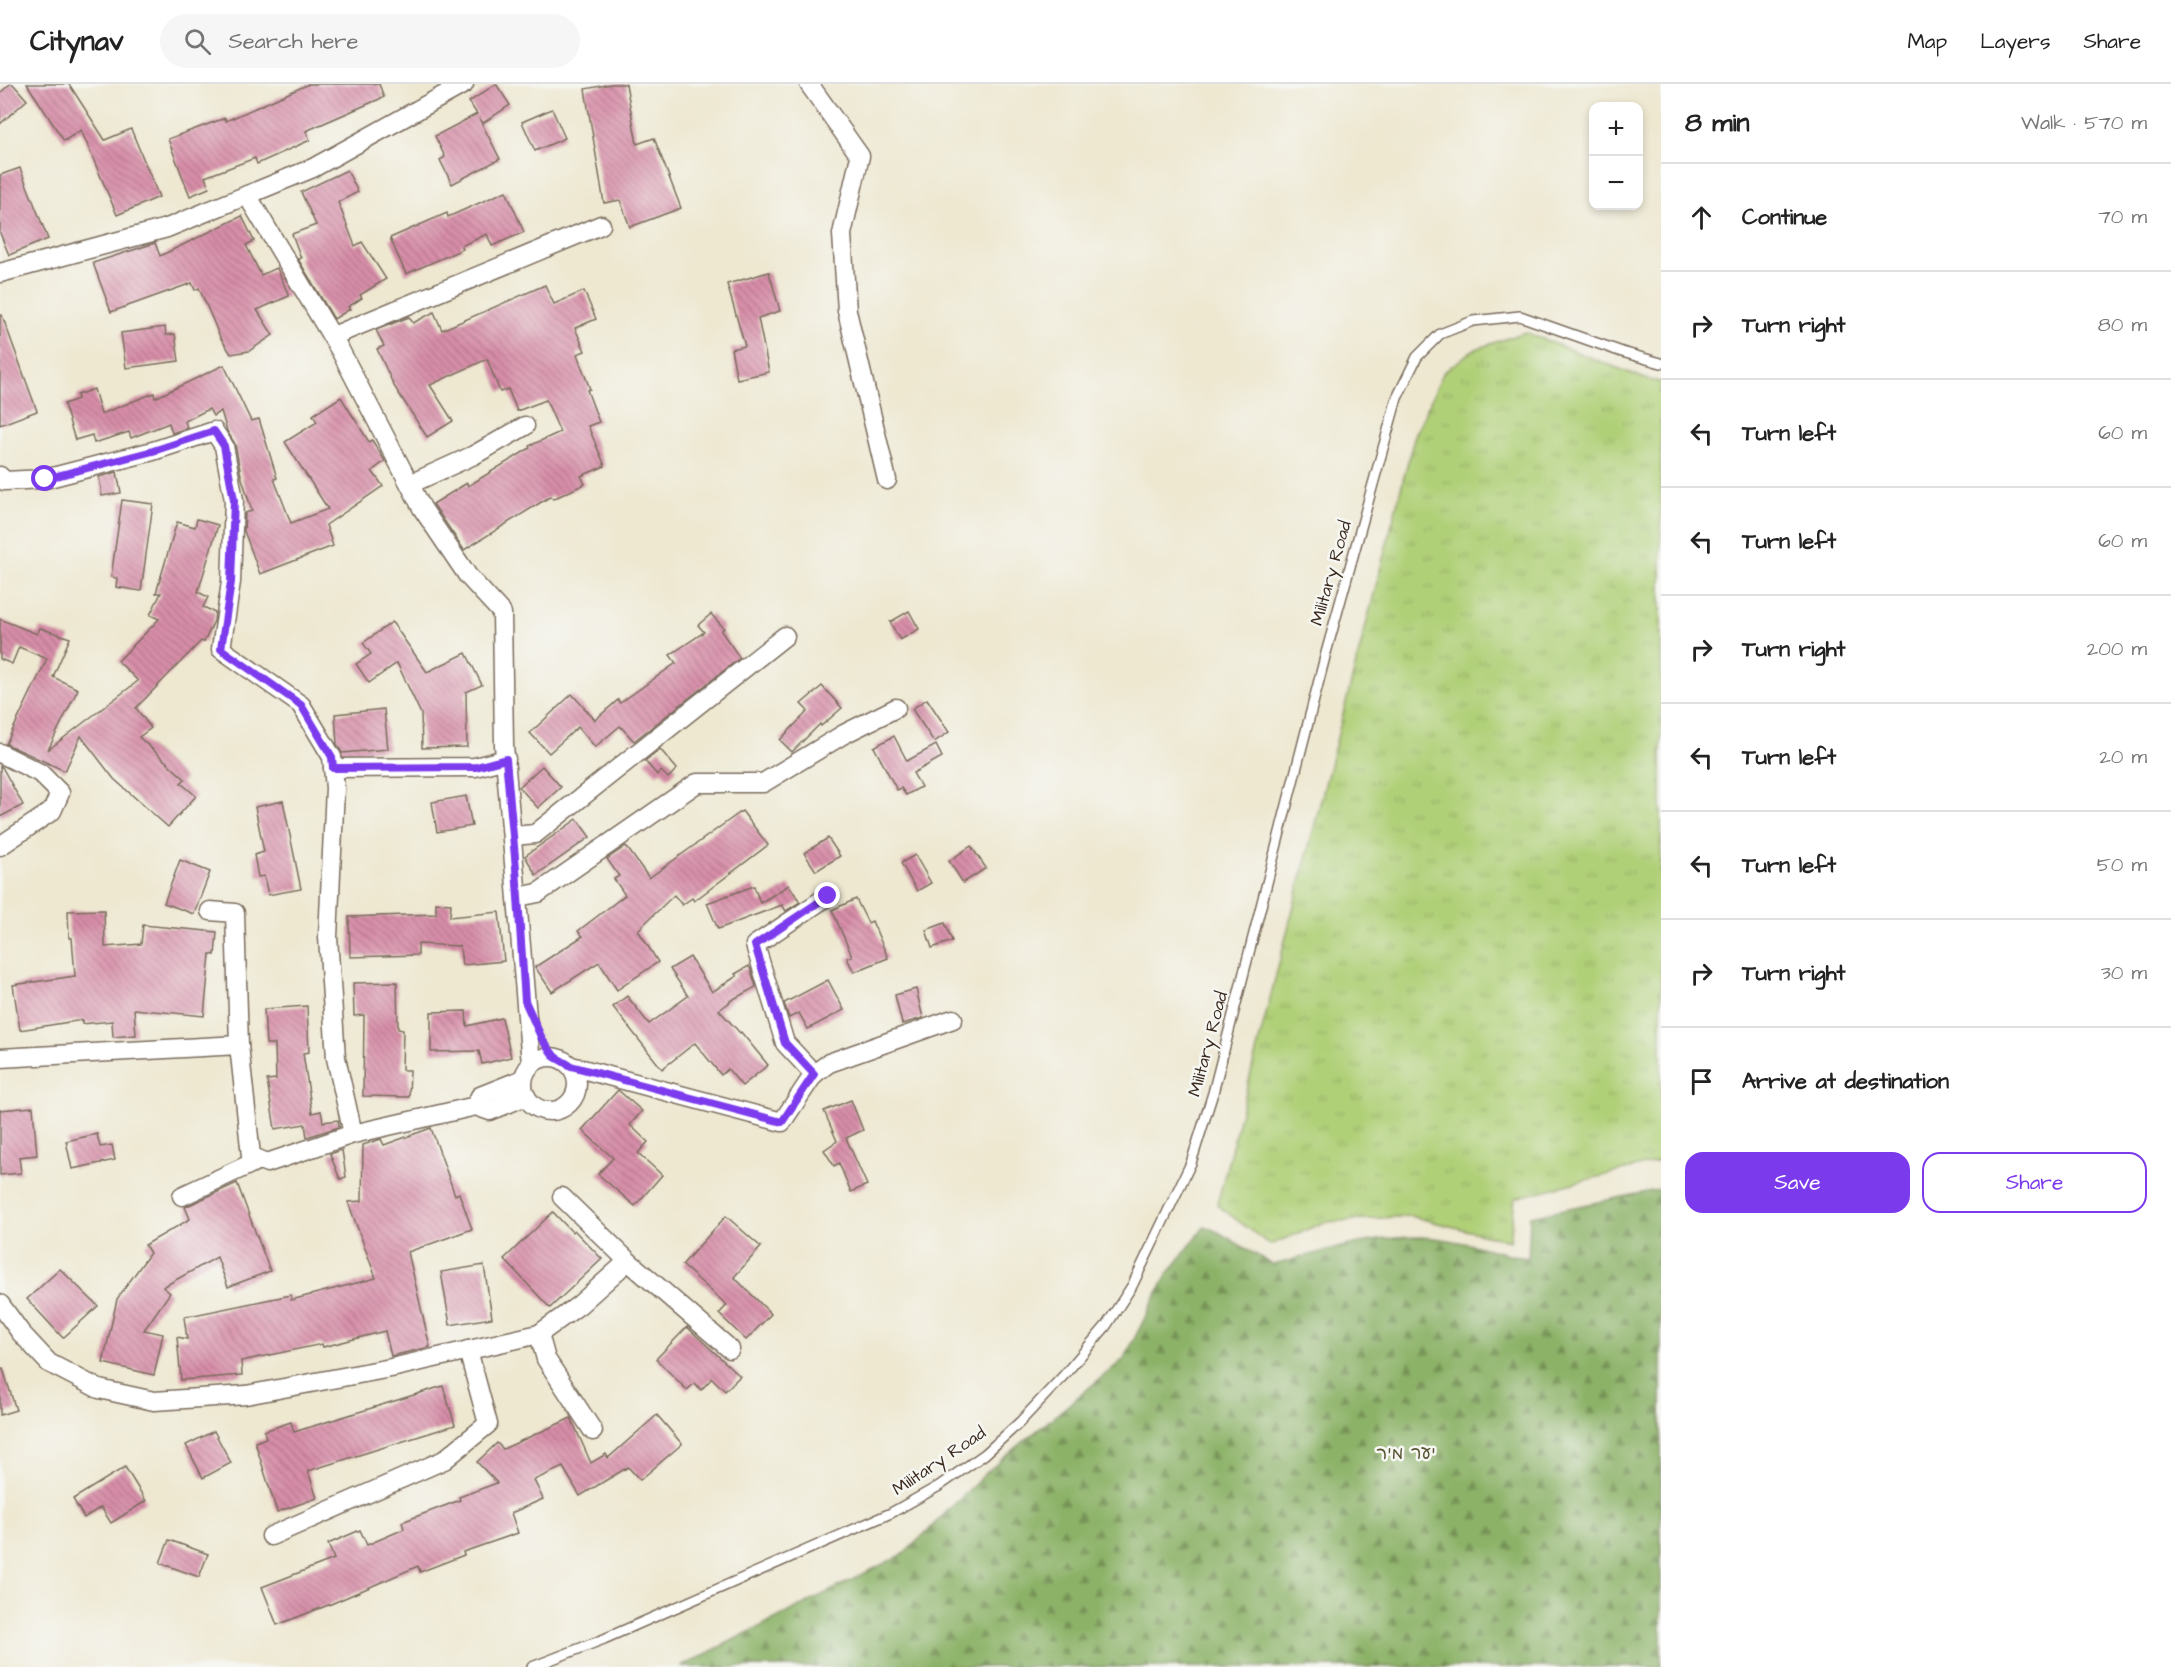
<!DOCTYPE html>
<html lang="en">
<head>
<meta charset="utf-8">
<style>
	:root { --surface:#fff; --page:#f6f6f6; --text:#222; --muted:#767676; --line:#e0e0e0; --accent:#7c3aed }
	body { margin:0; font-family:"Architects Daughter","Playpen Sans Hebrew",sans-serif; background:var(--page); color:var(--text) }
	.controls { position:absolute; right:18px; top:18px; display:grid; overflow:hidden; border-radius:12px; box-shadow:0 3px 9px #0003 }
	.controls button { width:54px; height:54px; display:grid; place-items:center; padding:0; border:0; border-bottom:2px solid var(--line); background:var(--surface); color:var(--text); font:30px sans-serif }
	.stop { position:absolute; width:18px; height:18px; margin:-14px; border:4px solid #7c3aed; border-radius:50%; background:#fff }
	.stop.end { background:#7c3aed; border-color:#fff; box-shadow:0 2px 6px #0008 }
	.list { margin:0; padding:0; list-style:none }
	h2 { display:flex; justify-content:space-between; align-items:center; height:78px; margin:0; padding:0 24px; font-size:26px }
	h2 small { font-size:20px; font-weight:400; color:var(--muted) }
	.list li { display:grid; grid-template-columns:39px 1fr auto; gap:18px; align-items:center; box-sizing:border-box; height:108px; padding:0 24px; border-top:2px solid var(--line) }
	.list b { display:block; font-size:22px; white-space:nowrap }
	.list em { font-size:20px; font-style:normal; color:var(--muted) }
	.actions { display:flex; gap:12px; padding:18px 24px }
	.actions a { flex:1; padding:14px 0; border:2px solid var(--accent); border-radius:18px; text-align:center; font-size:21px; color:var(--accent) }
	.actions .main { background:var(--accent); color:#fff }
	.icon { flex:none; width:33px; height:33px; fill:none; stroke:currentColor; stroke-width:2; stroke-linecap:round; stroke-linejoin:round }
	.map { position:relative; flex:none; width:1661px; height:1583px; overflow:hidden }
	header { display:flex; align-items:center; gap:36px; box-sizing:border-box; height:84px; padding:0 30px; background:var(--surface); border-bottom:2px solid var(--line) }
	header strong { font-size:28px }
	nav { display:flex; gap:33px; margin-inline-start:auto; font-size:21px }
	.search { width:420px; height:54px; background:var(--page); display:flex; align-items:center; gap:15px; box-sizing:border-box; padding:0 21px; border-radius:33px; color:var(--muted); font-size:22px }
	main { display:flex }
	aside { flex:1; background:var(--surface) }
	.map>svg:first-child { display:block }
</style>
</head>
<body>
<header>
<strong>Citynav</strong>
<div class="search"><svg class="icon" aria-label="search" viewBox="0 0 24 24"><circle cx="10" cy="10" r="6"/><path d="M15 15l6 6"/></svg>Search here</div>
<nav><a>Map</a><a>Layers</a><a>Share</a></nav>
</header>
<main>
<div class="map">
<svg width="1661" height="1583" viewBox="0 0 1661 1583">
	<defs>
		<pattern id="grass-tufts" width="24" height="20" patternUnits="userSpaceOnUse" patternTransform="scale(1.5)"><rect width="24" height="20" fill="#b0d078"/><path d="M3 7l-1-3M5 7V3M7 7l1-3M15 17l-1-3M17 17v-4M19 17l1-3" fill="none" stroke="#98b367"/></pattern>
		<pattern id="forest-firs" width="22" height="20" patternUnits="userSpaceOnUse" patternTransform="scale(1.5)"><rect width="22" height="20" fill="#8cb268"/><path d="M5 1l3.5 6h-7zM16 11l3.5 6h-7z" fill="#749155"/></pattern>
		<pattern id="building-back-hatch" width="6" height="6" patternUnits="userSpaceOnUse" patternTransform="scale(1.5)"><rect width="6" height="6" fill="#d88ea9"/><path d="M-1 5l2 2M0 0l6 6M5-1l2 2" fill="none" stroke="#b07489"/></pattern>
	</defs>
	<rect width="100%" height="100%" fill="#f6f6f2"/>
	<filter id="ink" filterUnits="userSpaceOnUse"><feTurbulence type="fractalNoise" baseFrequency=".0167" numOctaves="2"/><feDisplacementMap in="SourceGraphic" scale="12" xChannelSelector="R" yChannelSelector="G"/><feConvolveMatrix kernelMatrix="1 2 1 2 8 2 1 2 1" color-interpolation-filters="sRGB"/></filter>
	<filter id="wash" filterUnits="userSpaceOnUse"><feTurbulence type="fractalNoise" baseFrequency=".008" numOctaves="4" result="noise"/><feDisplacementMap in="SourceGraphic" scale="24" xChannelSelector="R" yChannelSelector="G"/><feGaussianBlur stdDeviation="1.35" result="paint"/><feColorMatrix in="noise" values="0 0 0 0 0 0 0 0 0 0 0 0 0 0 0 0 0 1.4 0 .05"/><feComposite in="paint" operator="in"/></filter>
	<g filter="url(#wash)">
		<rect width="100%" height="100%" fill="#eee8d1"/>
		<polygon fill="url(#grass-tufts)" stroke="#767d4b" stroke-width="1.5" points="1525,248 1648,296 1661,298 1661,1077 1515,1114 1510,1157 1410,1132 1325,1138 1270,1161 1217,1121 1414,354 1443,289 1473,266"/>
		<path fill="url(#forest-firs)" stroke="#646e43" stroke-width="1.5" d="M 1661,1105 L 1661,1583 L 680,1583 L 905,1469 L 988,1387 L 1124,1275 L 1165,1194 L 1205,1142 L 1220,1149 L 1273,1181 C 1321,1168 1370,1152 1421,1153 C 1457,1154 1492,1168 1528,1174 L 1530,1132 Z"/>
		<g id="blocks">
			<g fill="url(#building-back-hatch)">
				<polygon points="10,0 13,0 27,16 0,40 0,9"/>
				<polygon points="27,0 69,0 105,56 131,45 159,113 117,131 81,46 64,57"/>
				<polygon points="309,0 379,0 384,13 306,47 310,56 257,80 255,74 205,93 209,104 190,112 168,55 225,34 226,37"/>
				<polygon points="496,0 510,21 483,39 479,34 500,75 452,100 440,76 445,73 435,52 477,30 469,18"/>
				<polygon points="611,0 626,0 637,60 654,54 681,124 630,143 620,116 604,119 585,5"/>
				<polygon points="552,25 565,54 535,67 522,38"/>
				<polygon points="20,84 48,155 9,171 0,149 0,91"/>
				<polygon points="347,86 358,108 338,118 355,162 362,158 386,195 360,211 362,214 348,223 350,225 334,235 298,175 301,174 292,150 316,141 301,108"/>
				<polygon points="506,107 524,148 492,162 487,150 461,162 463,165 406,190 390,154 447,129 448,133"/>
				<polygon points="242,132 254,157 246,161 261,191 277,184 289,212 257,226 273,251 249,267 231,270 220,253 199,204 195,206 192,199 111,228 93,179 155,159 160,172"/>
				<polygon points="769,188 780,227 758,234 769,288 737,295 731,265 745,262 727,200"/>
				<polygon points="545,201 554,220 584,207 596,235 575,244 585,267 577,270 590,305 587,306 599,338 588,342 605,382 581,392 585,400 553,415 551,412 464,466 433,420 467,399 468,402 530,364 529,362 560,348 546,316 517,327 508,305 500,308 487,275 430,301 453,337 427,353 394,302 377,265 384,262 376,246 409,233 413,239 434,228 442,246"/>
				<polygon points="0,231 2,231 37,327 0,341"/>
				<polygon points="165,243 166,251 175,250 179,277 126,284 121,249"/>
				<polygon points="224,281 251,337 259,335 277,394 274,395 291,439 328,425 285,358 317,338 313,331 341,313 369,358 372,356 385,377 372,387 383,402 326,441 333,462 260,490 244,447 245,429 252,427 241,391 235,360 227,347 221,327 213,332 209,325 185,337 187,344 172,349 169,339 131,354 129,348 94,359 92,351 75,356 64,320 78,315 77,311 94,305 101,330 154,309 155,314"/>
				<polygon points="117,388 121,409 102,412 99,393"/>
				<polygon points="122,416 153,420 141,507 116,503 117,494 111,493"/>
				<polygon points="197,435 218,441 198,508 208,513 203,523 215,528 214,537 204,558 201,557 136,624 151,644 139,653 185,695 181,699 196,712 168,743 114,695 81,652 65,687 6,660 47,575 19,563 12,580 0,575 0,535 37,550 40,544 70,554 53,593 78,605 48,666 138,597 118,577 159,535 150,531 161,509 156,509 177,438 195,443"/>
				<polygon points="909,527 919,545 900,556 890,538"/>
				<polygon points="711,530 724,544 721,547 740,574 634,657 620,642 595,663 578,643 549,669 530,649 572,610 595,636 618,616 620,619 676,579 670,571 704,548 698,541"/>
				<polygon points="392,538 427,588 466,569 482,601 466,608 467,663 422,664 421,630 397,579 369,599 356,580 371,570 363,559"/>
				<polygon points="822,602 842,624 821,642 820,640 792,668 780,656 808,627 801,620"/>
				<polygon points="927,615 949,648 934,658 912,625"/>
				<polygon points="384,625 388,665 342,669 337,660 335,630"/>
				<polygon points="894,652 907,677 936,661 942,673 913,689 921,703 906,711 901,704 897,706 874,663"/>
				<polygon points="660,665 677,685 668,694 661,687 657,691 645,677"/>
				<polygon points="0,682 2,683 23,721 0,733"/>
				<polygon points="542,682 561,703 538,724 519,703"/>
				<polygon points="466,712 472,742 437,748 432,718"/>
				<polygon points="283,717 301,805 268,811 264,792 258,793 254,771 264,768 255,723"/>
				<polygon points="742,727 768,761 694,817 692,814 682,821 674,811 638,846 658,878 617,906 599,878 552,908 535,883 583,852 578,847 625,811 614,795 619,792 607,775 626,762 649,794"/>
				<polygon points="577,735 590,753 536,791 525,772"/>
				<polygon points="828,754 840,772 816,787 804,769"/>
				<polygon points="971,762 986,784 963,799 949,777"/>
				<polygon points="915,771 931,799 917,807 901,779"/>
				<polygon points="180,776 210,788 194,830 164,819"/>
				<polygon points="789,801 800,818 786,827 782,821 718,845 707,819 754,802 760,819"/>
				<polygon points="856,815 868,839 872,837 888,874 854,888 847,874 852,872 832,826"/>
				<polygon points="436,819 451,820 450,833 499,828 504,877 462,881 460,862 418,860 418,871 350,873 349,833 436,830"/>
				<polygon points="104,826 105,863 141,860 143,841 217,848 215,871 210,870 204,932 134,925 136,951 113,953 112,937 82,940 82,936 20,946 13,901 75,892 72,854 69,854 68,827"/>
				<polygon points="945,839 952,857 932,864 926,846"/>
				<polygon points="690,873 712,908 737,892 735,890 749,882 751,886 756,903 730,917 730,918 719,926 740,949 741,948 768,981 742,1002 728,985 721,991 695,959 662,985 613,923 627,912 649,940 688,912 670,885"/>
				<polygon points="828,896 844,926 808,945 799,929 789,934 784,919"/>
				<polygon points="397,898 398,945 403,946 402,986 410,986 409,1013 363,1012 364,931 354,932 353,899"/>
				<polygon points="916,905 923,934 902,940 895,911"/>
				<polygon points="307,922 309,968 303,969 312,1029 321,1027 323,1038 338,1036 339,1043 307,1053 305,1040 275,1045 267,996 276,995 275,960 266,960 264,925"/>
				<polygon points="466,927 467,942 502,934 511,973 482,980 479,967 431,968 431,928"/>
				<polygon points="618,1006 642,1027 630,1041 648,1058 638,1069 662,1091 635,1122 598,1090 613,1074 582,1046"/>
				<polygon points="851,1016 863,1046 846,1054 867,1101 851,1108 839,1079 834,1082 824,1066 837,1057 824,1027"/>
				<polygon points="33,1023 37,1071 19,1073 21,1089 0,1091 0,1026"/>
				<polygon points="431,1044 455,1111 459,1109 472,1145 408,1168 430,1263 391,1272 385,1247 323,1263 322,1260 241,1277 242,1291 181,1296 177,1253 187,1255 184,1233 291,1211 291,1216 376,1194 348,1118 362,1117 363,1061 381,1055 384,1061"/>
				<polygon points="97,1050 100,1063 112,1061 115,1076 72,1085 66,1057"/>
				<polygon points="342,1066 346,1093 340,1095 330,1070"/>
				<polygon points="237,1099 270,1187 228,1203 217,1173 163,1203 170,1209 144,1246 163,1250 154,1291 103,1279 117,1215 150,1169 145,1161 190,1135 185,1123"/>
				<polygon points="553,1128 572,1148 574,1146 602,1175 550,1224 504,1175"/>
				<polygon points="726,1132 761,1163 734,1193 771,1230 746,1256 719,1230 727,1221 682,1181"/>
				<polygon points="484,1181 492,1234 450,1241 441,1188"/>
				<polygon points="60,1185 98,1222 63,1254 27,1215"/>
				<polygon points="687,1243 740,1292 725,1307 712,1294 701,1306 695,1299 687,1306 656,1275"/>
				<polygon points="3,1285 16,1326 0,1331 0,1286"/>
				<polygon points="443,1302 455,1341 308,1387 317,1414 277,1428 255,1358 266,1354 264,1347 291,1338 294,1348"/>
				<polygon points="657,1331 682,1360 640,1396 628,1383 580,1412 563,1383 534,1396 543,1415 511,1429 518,1449 463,1468 464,1471 420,1488 418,1482 331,1520 277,1541 262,1503 334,1475 328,1460 360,1446 367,1461 404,1445 402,1438 460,1416 459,1413 497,1399 477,1378 497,1359 503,1365 571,1334 591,1379 606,1370 608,1374"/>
				<polygon points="214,1347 231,1379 203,1394 186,1361"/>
				<polygon points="125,1383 146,1417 111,1439 101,1423 84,1434 73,1415"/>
				<polygon points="169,1456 208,1470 199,1493 160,1479"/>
			</g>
		</g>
	</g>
	<g filter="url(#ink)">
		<use href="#blocks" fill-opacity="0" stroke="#7a6c5d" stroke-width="1.5"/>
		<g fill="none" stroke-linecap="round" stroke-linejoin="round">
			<g stroke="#7a6c5d" stroke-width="12">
				<polyline id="lane" points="532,1583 604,1555 891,1429 939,1402 985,1370 1020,1338 1065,1290 1106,1242 1132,1202 1191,1079 1213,1009 1326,569 1397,314 1417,273 1440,250 1473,237 1520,232 1622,268 1661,279"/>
			</g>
			<g stroke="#7a6c5d" stroke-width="21">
				<g id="street">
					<polyline points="809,0 860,72 842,150 847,227 887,396"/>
					<polyline points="247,111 340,266 422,424 468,492 502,529 504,661 531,980"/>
					<polyline points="0,189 167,144 313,84 464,0"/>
					<polyline points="333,252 601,141"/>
					<polyline points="0,392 4,397 45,395 153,367 214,347 224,362 234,416 231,498 221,565 301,621 332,673 335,704 328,853 336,974 353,1050"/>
					<polyline points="410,400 474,371 525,342"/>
					<polyline points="0,669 40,689 60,709 52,727 0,762"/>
					<polyline points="333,684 475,683 506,675"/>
					<polyline points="513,752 535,750 785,552"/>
					<polyline points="518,813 538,809 697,699 763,699 844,650 896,624"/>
					<polyline points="210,827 235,829 239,961"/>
					<circle cx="550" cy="1000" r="27"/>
					<polyline points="0,974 239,961 251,1072 267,1079 353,1050 476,1022 490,1027 526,1012"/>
					<polyline points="571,982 782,1038 814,990 829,979 953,935"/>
					<polyline points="814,990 785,959 755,861 828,812"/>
					<polyline points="476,1022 480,1012 523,995"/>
					<polyline points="182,1112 259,1076"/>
					<polyline points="562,1113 628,1177 730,1265"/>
					<polyline points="0,1220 21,1249 49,1279 99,1305 154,1317 246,1311 391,1284 539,1250 579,1221 628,1177"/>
					<polyline points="539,1250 546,1275 593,1347"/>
					<polyline points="271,1452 444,1376 488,1340 468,1266"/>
				</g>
			</g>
			<use href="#lane" stroke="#fff" stroke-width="9"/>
			<use href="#street" stroke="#fff" stroke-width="18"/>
		</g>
	</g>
	<g fill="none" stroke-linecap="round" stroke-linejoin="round" filter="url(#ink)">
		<polyline stroke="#7c3aed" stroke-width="8" points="45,395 153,367 214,347 224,362 234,416 231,498 221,565 301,621 332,673 333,684 476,683 506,675 516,784 525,917 543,957 555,973 571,982 782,1038 814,990 785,959 755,861 828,812"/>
	</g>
	<g text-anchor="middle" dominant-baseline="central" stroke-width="5" stroke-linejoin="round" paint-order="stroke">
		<g font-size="18" fill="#3b2a1e" stroke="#f6f6f2">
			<text transform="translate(1331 489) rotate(-74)">Military Road</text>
			<text transform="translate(1208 960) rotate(-75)">Military Road</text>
			<text transform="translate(939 1377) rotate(-34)">Military Road</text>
		</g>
		<g font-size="18" fill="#585434" stroke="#f6f6f2">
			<text x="1406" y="1369">יער מיר</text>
		</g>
	</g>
</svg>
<div class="controls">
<button>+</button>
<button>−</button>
</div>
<div class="stop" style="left:45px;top:395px"></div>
<div class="stop end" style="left:828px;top:812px"></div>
</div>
<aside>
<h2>8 min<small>Walk · 570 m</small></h2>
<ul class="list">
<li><svg class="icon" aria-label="ahead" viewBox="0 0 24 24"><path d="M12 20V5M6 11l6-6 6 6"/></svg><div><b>Continue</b></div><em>70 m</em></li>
<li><svg class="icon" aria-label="right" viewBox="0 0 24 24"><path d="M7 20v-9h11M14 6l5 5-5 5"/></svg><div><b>Turn right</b></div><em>80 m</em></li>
<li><svg class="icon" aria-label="left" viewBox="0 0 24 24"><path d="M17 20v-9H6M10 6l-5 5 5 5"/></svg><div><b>Turn left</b></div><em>60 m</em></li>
<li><svg class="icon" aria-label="left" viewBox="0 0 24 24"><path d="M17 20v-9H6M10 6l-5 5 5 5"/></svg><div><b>Turn left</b></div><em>60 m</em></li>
<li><svg class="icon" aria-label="right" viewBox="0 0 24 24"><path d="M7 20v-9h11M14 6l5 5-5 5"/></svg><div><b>Turn right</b></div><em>200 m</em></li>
<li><svg class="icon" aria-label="left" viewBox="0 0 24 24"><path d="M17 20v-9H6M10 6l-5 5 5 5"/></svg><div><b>Turn left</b></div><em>20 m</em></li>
<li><svg class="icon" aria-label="left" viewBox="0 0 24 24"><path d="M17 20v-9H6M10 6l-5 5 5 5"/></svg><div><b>Turn left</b></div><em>50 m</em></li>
<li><svg class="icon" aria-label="right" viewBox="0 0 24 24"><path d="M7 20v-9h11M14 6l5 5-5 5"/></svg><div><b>Turn right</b></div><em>30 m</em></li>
<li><svg class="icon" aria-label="arrive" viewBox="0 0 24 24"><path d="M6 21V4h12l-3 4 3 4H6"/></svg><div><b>Arrive at destination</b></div></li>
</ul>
<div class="actions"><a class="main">Save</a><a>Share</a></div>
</aside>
</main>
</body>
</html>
